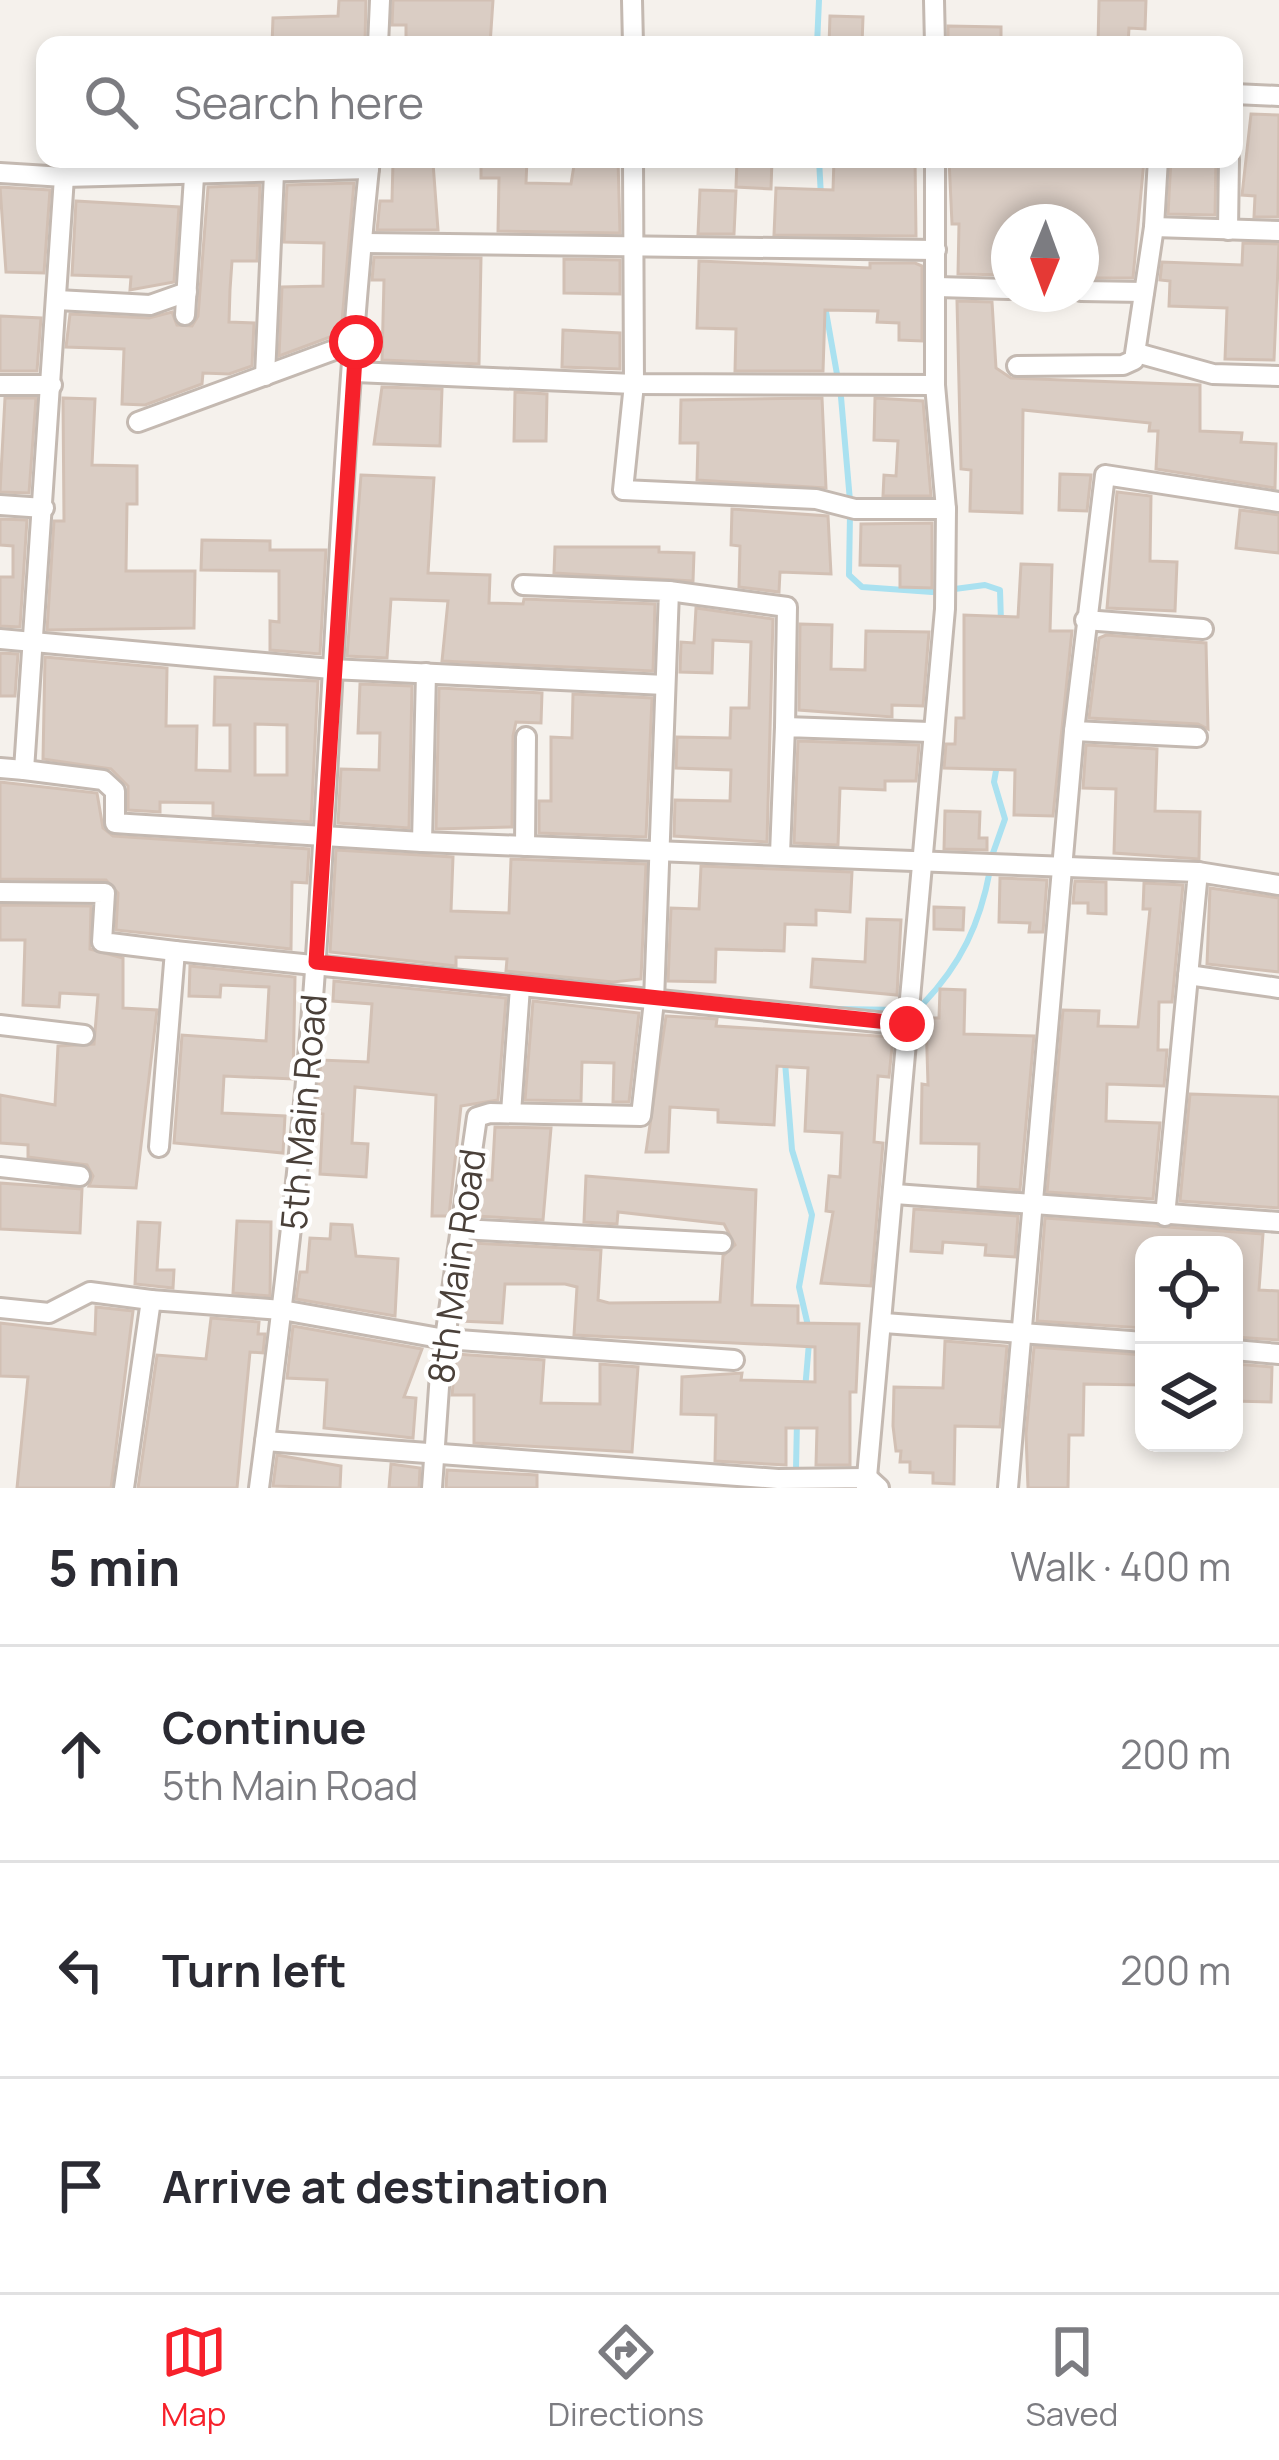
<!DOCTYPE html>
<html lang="en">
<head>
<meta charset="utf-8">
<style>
	:root { --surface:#fff; --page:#f7f7f7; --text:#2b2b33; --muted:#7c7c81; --line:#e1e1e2; --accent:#f7212b }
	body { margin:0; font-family:Manrope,sans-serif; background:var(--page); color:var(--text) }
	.controls { position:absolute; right:36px; bottom:36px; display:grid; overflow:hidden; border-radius:24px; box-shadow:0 6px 18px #0003 }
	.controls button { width:108px; height:108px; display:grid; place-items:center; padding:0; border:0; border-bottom:3px solid var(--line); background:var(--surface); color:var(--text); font:60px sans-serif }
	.compass { position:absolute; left:991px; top:204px; width:108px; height:108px; border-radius:50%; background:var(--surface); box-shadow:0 6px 18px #0003; rotate:181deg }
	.stop { position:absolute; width:36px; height:36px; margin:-27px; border:9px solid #f7212b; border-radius:50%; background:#fff }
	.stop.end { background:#f7212b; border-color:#fff; box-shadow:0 3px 12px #0008 }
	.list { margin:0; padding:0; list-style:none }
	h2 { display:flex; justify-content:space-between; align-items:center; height:156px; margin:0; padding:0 48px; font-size:51px }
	h2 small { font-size:39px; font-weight:400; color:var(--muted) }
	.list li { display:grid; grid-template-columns:78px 1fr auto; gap:36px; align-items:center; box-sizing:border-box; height:216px; padding:0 48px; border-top:3px solid var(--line) }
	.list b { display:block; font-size:45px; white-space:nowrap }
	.list p { margin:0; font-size:39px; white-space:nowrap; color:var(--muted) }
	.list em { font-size:39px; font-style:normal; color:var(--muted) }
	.icon { flex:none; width:66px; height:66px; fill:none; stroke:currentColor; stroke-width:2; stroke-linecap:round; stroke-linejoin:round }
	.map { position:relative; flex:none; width:1279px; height:1488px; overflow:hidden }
	.search { position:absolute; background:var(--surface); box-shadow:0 6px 18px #0003; left:36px; right:36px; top:36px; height:132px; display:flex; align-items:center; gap:30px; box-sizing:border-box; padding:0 42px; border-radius:24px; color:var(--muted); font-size:45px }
	.sheet { height:804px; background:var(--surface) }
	nav { display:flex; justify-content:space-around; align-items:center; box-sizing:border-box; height:168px; border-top:3px solid var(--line); background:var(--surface); font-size:33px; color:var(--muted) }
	nav a { display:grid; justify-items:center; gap:6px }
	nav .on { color:var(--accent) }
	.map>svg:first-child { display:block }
</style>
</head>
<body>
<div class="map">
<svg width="1279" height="1488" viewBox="0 0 1279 1488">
	<rect width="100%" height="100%" fill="#f5f1ec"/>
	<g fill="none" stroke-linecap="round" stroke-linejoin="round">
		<g stroke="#aae1f0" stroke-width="6">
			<polyline points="817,45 819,0"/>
			<polyline points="819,159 821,197"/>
			<polyline points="825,306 841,397 850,501"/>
			<polyline points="850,514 849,575 862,587 932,592 985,585 1000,590 1001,622"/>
			<polyline points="993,853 1005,819 994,782 997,765"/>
			<path d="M 923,1004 C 961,964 980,924 990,870"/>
			<polyline points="837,1009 901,1010"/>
			<polyline points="785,1062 792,1150 812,1215 799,1287 809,1330"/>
			<polyline points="805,1390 809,1343"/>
			<polyline points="796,1470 797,1420"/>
		</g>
	</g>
	<g fill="#dacdc4" stroke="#d2c0b4" stroke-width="3" fill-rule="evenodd">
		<polygon points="339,0 366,0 365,41 272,45 273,18 338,16"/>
		<polygon points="393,0 493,0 490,45 406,45 406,25 392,25"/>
		<polygon points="1099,0 1146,0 1145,29 1129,28 1128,45 1098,45"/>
		<polygon points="830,16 863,17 862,45 829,45"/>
		<polygon points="948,26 1001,27 1001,45 948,45"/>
		<polygon points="1251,114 1279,115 1278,217 1254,217 1255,196 1242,195"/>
		<polygon points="481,159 527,159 526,183 571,184 575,159 618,159 620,233 498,231 499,178 481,178"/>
		<polygon points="737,159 772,159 771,189 736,187"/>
		<polygon points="834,159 915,159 916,236 774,235 776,188 833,190"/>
		<polygon points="949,159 1144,161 1133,278 1081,278 1081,222 1009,222 1009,275 958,274 959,224 952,224"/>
		<polygon points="1171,159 1216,159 1215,215 1168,214"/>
		<polygon points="393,162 433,163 438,230 377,230 380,201 392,201"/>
		<polygon points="354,183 341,333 279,356 282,287 323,286 324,243 284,242 287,185"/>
		<polygon points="260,185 257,261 232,261 230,290 229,322 254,323 252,366 229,374 203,373 202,384 145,405 122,404 124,349 66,347 70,314 149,318 172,312 177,325 192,326 198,316 208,187"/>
		<polygon points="0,187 50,190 44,273 6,272"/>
		<polygon points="700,190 736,191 734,234 698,234"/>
		<polygon points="76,201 179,207 174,282 130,290 131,277 72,275"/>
		<polygon points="1243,243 1279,244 1274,360 1225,359 1227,308 1169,306 1170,281 1160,280 1162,262 1242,265"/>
		<polygon points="374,257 481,258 479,364 382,360 384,280 372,280"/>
		<polygon points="564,259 620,260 620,294 564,293"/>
		<polygon points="699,261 870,268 870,263 915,263 922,266 922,341 899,340 899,323 877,322 878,311 825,310 823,371 735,371 736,329 697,328"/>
		<polygon points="957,301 992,302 996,368 1011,378 1200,385 1200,431 1242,433 1241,442 1276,444 1275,488 1156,469 1158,431 1149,431 1150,423 1023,410 1022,513 970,511 971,470 961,469"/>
		<polygon points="0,316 41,318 37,371 0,371"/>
		<polygon points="563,330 620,333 620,369 562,367"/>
		<polygon points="382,387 442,389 440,446 374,444"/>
		<polygon points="515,392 547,394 546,441 514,441"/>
		<polygon points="5,398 36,398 29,493 0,492"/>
		<polygon points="63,398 95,399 92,465 137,466 137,504 127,504 126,571 195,571 194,628 47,630 54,521 64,521"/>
		<polygon points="822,398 826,488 697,480 698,443 680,443 681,400"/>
		<polygon points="875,398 923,401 931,496 883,496 884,475 896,476 898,441 874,440"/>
		<polygon points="1060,474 1091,475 1087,511 1059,510"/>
		<polygon points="361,475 434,478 428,573 490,575 489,603 523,604 524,599 655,604 653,671 442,661 448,601 391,599 387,658 347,656"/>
		<polygon points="1117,492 1151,496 1150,561 1177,562 1175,611 1107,608"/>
		<polygon points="732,509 828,516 831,574 780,572 779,592 739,587 740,546 731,545"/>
		<polygon points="1240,510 1279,515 1279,553 1236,548"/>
		<polygon points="0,519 27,520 20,627 0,626 0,577 13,577 13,546 0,545"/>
		<polygon points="932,523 932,588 900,587 900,566 860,565 861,524"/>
		<polygon points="202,540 270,541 270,550 326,550 320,654 270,650 270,621 279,622 279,571 201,570"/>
		<polygon points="555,547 659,547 659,552 694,553 693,581 554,573"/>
		<polygon points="1021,564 1052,565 1050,631 1072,631 1053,816 1014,815 1015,770 944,768 946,744 955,744 956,718 964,718 964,615 1018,617"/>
		<polygon points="696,608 773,619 767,842 674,836 675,800 730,801 731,770 676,768 677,737 730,738 731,708 749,708 751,642 713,640 712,673 680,672 681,642 694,643"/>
		<polygon points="800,624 832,625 831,669 865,670 866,631 929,632 923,706 892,705 892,717 799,710"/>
		<polygon points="1106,635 1206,643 1208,729 1198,724 1089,718 1099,638"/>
		<polygon points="0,653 18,654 15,696 0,696"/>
		<path d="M 45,657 L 167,668 L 166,726 L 197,726 L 196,770 L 230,771 L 230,725 L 214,725 L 215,677 L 318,681 L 311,822 L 213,816 L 213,803 L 160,802 L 160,812 L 128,810 L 128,786 L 111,769 L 43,759 ZM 255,724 L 287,725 L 287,775 L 255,775 Z"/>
		<polygon points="360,684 412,686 409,828 338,823 341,769 379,770 380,733 358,733"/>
		<polygon points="439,688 542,693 541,723 516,722 513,736 512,827 436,829"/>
		<polygon points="573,694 652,698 646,837 539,833 539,801 551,801 551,737 572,738"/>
		<polygon points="798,741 919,745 916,781 885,781 885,790 840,788 838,845 794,843"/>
		<polygon points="1086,745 1157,749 1155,811 1200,812 1199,859 1114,853 1116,789 1083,788"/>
		<polygon points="0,782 97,793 103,828 113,836 309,849 307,883 292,882 291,949 116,930 118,893 106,880 0,879"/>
		<polygon points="945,811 980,812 979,838 987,838 987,850 944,849"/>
		<polygon points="336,850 453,857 451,911 509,913 511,859 646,864 641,979 613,982 506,971 507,959 456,957 456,966 330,952"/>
		<polygon points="701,866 852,872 850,912 816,910 816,925 785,924 784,951 716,949 715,982 668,981 671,908 699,909"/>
		<polygon points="1000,878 1047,880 1043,932 1029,932 1030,923 999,922"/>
		<polygon points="1075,881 1106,882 1106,914 1088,913 1088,903 1073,903"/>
		<polygon points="1144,883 1183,885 1172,1002 1159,1002 1158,1050 1167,1050 1164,1086 1107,1084 1106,1121 1160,1123 1153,1199 1047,1192 1063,1010 1099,1011 1098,1026 1138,1027 1150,909 1143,909"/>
		<polygon points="1210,888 1279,898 1279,972 1207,964"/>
		<polygon points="0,905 91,906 90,949 123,958 123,1008 157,1010 136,1188 89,1186 93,1176 87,1165 28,1157 28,1145 0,1143 0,1095 55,1105 58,1046 94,1044 98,995 60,993 59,1007 23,1005 25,940 0,940"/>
		<polygon points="934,907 964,908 963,930 934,929"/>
		<polygon points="867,919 901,920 897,995 811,987 813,959 865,962"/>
		<polygon points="190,966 295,977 293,1079 224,1076 222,1113 285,1116 283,1153 174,1143 182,1035 266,1041 269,987 221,985 220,997 189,996"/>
		<polygon points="334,981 506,998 498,1100 461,1106 449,1216 432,1216 436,1095 355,1087 352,1143 368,1144 366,1177 320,1174 323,1114 316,1113 321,1060 368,1062 372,1004 333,1001"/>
		<polygon points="940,989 965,990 964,1034 1034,1036 1020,1190 978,1187 979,1144 921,1143 922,1084 928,1085 926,1018 939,1018"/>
		<polygon points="533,1001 639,1013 629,1102 613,1102 614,1063 582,1062 581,1101 525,1100"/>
		<polygon points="666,1016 717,1019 716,1026 893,1037 889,1077 878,1076 874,1142 883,1143 871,1286 821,1283 833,1212 826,1211 829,1176 840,1177 842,1133 805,1131 808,1068 777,1066 774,1125 718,1122 718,1110 670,1107 668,1152 646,1152"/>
		<polygon points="1190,1094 1279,1097 1279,1208 1180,1201"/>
		<polygon points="495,1127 551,1128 543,1220 476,1216 482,1180 492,1180"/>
		<polygon points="586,1176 756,1190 752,1305 798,1306 798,1323 859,1324 856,1392 850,1392 850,1465 816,1465 817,1428 786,1428 786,1465 715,1461 716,1415 681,1414 682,1377 742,1373 741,1380 815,1382 815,1347 574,1335 577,1287 565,1284 505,1284 502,1323 461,1321 472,1243 601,1250 598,1300 609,1303 720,1302 723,1256 735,1245 724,1224 618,1212 617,1224 584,1222"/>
		<polygon points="0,1183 82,1189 80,1233 0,1229"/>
		<polygon points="914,1209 1018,1216 1015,1257 985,1255 986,1245 943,1242 942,1253 911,1251"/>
		<polygon points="1045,1218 1263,1234 1259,1290 1279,1291 1279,1340 1234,1337 1234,1245 1144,1245 1143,1328 1037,1321"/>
		<polygon points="237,1221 271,1222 270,1296 233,1293"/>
		<polygon points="138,1222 160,1223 157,1270 174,1270 173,1288 135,1284"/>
		<polygon points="331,1224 352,1225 356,1256 398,1259 395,1316 296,1299 300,1272 307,1272 310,1238 330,1239"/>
		<polygon points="96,1307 133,1311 111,1488 17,1488 28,1377 0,1376 0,1323 95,1334"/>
		<polygon points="211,1318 259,1322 258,1334 265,1334 263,1353 250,1352 237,1488 138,1488 157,1355 206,1359"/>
		<polygon points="293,1326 422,1349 404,1397 416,1398 413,1438 324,1428 327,1380 287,1378"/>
		<polygon points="945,1341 1007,1346 1000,1427 955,1426 954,1484 933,1483 933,1473 910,1472 910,1462 900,1462 901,1451 896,1451 893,1426 894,1387 943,1388"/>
		<polygon points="1034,1347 1144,1355 1144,1385 1084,1384 1083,1435 1069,1435 1068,1488 1028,1488 1026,1434"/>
		<polygon points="456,1354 544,1360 541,1403 600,1404 600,1364 638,1367 632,1452 474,1443 474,1395 452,1395"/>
		<polygon points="1236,1364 1272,1367 1271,1402 1234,1401"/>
		<polygon points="277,1455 341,1466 340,1488 273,1486"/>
		<polygon points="391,1464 420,1468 419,1488 389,1488"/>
		<polygon points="447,1470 537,1475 537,1488 446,1488"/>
	</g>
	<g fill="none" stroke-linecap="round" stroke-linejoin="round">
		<g stroke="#c4b9b1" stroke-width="24">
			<g id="minor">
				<polyline points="632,0 633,45"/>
				<polyline points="934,0 935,45"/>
				<polyline points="378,45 380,0"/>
				<polyline points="1234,94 1279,96"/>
				<polyline points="633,159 634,384 623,490 816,499 855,509 946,509"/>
				<polyline points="0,173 64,177 24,770 0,768"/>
				<polyline points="64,177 369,169"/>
				<polyline points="1154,227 1279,231"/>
				<polyline points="1228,230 1229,159"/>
				<polyline points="365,243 936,250"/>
				<polyline points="937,287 1009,289"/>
				<polyline points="1081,291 1144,292"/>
				<polyline points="57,300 150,305 187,292"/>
				<polyline points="185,315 194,177"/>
				<polyline points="1137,353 1213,374 1279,376"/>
				<polyline points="1017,366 1123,365 1134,360 1154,227 1158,159"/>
				<polyline points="355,372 634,384 935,385"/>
				<polyline points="265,376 274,173"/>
				<polyline points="0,385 52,385"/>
				<polyline points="138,422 356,342"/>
				<polyline points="0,505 44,508"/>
				<polyline points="669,591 787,607 785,727"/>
				<polyline points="1085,620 1203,629"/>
				<polyline points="0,639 331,669 665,685"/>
				<polyline points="1074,731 1197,737"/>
				<polyline points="24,770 103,780 115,791 115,823 129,824 422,842 1198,872 1165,1216"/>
				<polyline points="422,842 426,673"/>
				<polyline points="525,846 526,737"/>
				<polyline points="780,854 785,727 930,732"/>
				<polyline points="1198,872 1279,885"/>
				<polyline points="0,892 105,893 102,942 175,951"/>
				<polyline points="1188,975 1279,988"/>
				<polyline points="0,1025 84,1035"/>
				<polyline points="511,1113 520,987"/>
				<polyline points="159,1147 175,951 907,1025"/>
				<polyline points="0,1167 80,1176"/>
				<polyline points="895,1194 1279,1222"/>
				<polyline points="461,1229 722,1243"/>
				<polyline points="0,1308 49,1313 90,1292 151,1300"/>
				<polyline points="884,1323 1144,1342"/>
				<polyline points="1234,1350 1279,1354"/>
				<polyline points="265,1441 778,1479 868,1478 879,1488"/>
				<polyline points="124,1488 151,1300 282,1310 445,1339 734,1360"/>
				<path d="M 259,1488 C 282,1311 304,1134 316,956 C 334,690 342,424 370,159"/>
				<polyline points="432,1488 440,1373 477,1117 490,1113 641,1116 654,1001 669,591 523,585"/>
				<polyline points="866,1488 945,609 946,509 935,385 935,159"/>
				<polyline points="1008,1488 1074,731 1105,475 1279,502"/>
			</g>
		</g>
		<use href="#minor" stroke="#fff" stroke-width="18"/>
	</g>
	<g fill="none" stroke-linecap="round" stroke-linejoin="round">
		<polyline stroke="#f7212b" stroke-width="15" points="356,342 316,962 907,1024"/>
	</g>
	<g text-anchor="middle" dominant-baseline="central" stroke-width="9" stroke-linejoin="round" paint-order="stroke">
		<g font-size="36" fill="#4a4039" stroke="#fff">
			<text transform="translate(303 1112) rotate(-85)">5th Main Road</text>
			<text transform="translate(456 1266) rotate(-82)">8th Main Road</text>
		</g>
	</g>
</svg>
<div class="controls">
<button><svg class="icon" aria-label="locate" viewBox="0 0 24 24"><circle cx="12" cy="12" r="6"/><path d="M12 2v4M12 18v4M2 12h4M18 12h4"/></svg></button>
<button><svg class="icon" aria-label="layers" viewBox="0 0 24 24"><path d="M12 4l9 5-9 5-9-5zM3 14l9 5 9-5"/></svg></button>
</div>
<svg class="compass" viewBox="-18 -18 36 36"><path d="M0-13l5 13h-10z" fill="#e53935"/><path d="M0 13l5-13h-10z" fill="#7c7c81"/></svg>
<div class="stop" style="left:356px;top:342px"></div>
<div class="stop end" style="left:907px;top:1024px"></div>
<div class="search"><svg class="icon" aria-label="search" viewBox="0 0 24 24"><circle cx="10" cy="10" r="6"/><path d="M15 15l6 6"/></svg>Search here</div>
</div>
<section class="sheet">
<h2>5 min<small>Walk · 400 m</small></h2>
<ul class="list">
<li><svg class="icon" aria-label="ahead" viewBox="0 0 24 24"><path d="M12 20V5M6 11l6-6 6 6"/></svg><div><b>Continue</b><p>5th Main Road</p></div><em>200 m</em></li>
<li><svg class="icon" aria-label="left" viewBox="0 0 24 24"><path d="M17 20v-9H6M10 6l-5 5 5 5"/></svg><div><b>Turn left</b></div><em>200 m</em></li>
<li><svg class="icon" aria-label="arrive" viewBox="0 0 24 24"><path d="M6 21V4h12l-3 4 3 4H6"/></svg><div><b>Arrive at destination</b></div></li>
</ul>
</section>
<nav>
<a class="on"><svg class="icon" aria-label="map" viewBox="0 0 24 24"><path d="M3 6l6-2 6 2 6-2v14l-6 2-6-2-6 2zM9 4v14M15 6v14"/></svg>Map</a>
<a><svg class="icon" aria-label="directions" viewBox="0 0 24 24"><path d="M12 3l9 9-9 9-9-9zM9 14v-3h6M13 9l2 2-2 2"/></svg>Directions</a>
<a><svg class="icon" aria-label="saved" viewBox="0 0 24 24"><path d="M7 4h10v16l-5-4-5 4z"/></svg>Saved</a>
</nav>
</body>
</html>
